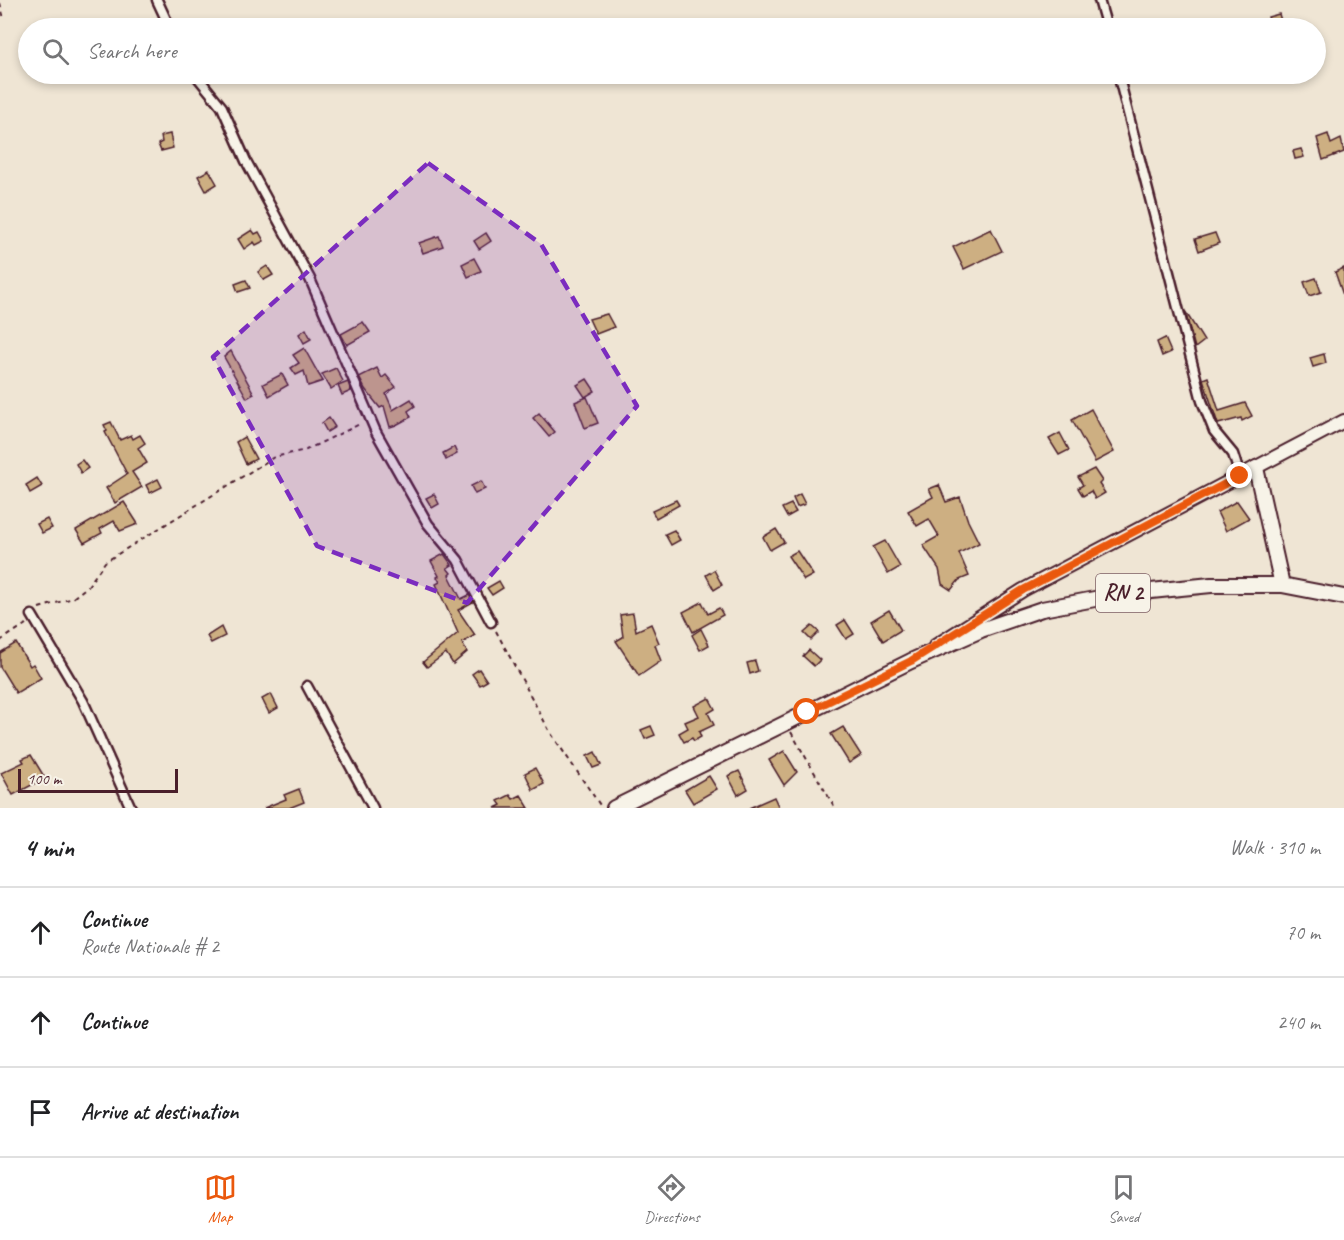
<!DOCTYPE html>
<html lang="en">
<head>
<meta charset="utf-8">
<style>
	:root { --surface:#fff; --page:#f2f2f2; --text:#202124; --muted:#757577; --line:#e0e0e0; --accent:#ea580c }
	body { margin:0; font-family:Caveat,sans-serif; background:var(--page); color:var(--text) }
	.scale { position:absolute; left:18px; bottom:15px; width:160px; box-sizing:border-box; padding-left:6px; border:3px solid #4a1f2b; border-top:0; font-size:16px; line-height:21px; white-space:nowrap; color:#4a1f2b; -webkit-text-stroke:4px #f7f3e8; paint-order:stroke }
	.stop { position:absolute; width:18px; height:18px; margin:-14px; border:4px solid #ea580c; border-radius:50%; background:#fff }
	.stop.end { background:#ea580c; border-color:#fff; box-shadow:0 2px 6px #0008 }
	.list { margin:0; padding:0; list-style:none }
	h2 { display:flex; justify-content:space-between; align-items:center; height:78px; margin:0; padding:0 24px; font-size:26px }
	h2 small { font-size:20px; font-weight:400; color:var(--muted) }
	.list li { display:grid; grid-template-columns:39px 1fr auto; gap:18px; align-items:center; box-sizing:border-box; height:90px; padding:0 24px; border-top:2px solid var(--line) }
	.list b { display:block; font-size:22px; white-space:nowrap }
	.list p { margin:0; font-size:20px; white-space:nowrap; color:var(--muted) }
	.list em { font-size:20px; font-style:normal; color:var(--muted) }
	.icon { flex:none; width:33px; height:33px; fill:none; stroke:currentColor; stroke-width:2; stroke-linecap:round; stroke-linejoin:round }
	.map { position:relative; flex:none; width:1344px; height:808px; overflow:hidden }
	.search { position:absolute; background:var(--surface); box-shadow:0 3px 9px #0003; left:18px; right:18px; top:18px; height:66px; display:flex; align-items:center; gap:15px; box-sizing:border-box; padding:0 21px; border-radius:33px; color:var(--muted); font-size:22px }
	.sheet { height:348px; background:var(--surface) }
	nav { display:flex; justify-content:space-around; align-items:center; box-sizing:border-box; height:84px; border-top:2px solid var(--line); background:var(--surface); font-size:16px; color:var(--muted) }
	nav a { display:grid; justify-items:center; gap:3px }
	nav .on { color:var(--accent) }
	.map>svg:first-child { display:block }
</style>
</head>
<body>
<div class="map">
<svg width="1344" height="808" viewBox="0 0 1344 808">
	<rect width="100%" height="100%" fill="#efe5d4"/>
	<filter id="ink" filterUnits="userSpaceOnUse"><feTurbulence type="fractalNoise" baseFrequency=".0167" numOctaves="2"/><feDisplacementMap in="SourceGraphic" scale="12" xChannelSelector="R" yChannelSelector="G"/><feConvolveMatrix kernelMatrix="1 2 1 2 8 2 1 2 1" color-interpolation-filters="sRGB"/></filter>
	<g filter="url(#ink)">
		<g fill="#cdaf82" stroke="#4a1f2b" stroke-width="1.5">
			<polygon points="1279,14 1282,24 1271,27 1268,17"/>
			<polygon points="170,134 173,148 161,151 158,144 162,142 161,136"/>
			<polygon points="1328,134 1331,144 1341,139 1344,152 1323,160 1317,138"/>
			<polygon points="1301,149 1304,157 1295,159 1293,151"/>
			<polygon points="209,170 217,184 206,191 198,176"/>
			<polygon points="991,229 1002,251 964,269 953,247"/>
			<polygon points="252,230 255,234 259,232 264,241 256,245 254,242 244,249 238,239"/>
			<polygon points="486,233 491,241 479,249 474,241"/>
			<polygon points="1215,233 1219,243 1199,251 1195,239"/>
			<polygon points="439,236 443,246 423,253 419,243"/>
			<polygon points="474,258 481,271 468,277 462,264"/>
			<polygon points="267,266 273,275 264,280 258,272"/>
			<polygon points="1344,268 1344,294 1343,295 1335,272"/>
			<polygon points="1316,278 1321,292 1309,296 1304,282"/>
			<polygon points="246,280 250,288 238,292 235,284"/>
			<polygon points="1185,311 1204,341 1195,348"/>
			<polygon points="607,314 614,327 596,334 589,319"/>
			<polygon points="363,322 370,332 347,345 341,334"/>
			<polygon points="306,329 311,339 304,343 299,334"/>
			<polygon points="1165,338 1171,352 1162,356 1157,342"/>
			<polygon points="304,348 318,373 323,381 308,386 304,371 296,375 291,368 299,363 293,355"/>
			<polygon points="231,351 254,394 247,398 224,357"/>
			<polygon points="1324,354 1326,363 1313,367 1310,358"/>
			<polygon points="336,368 343,381 331,389 322,374"/>
			<polygon points="377,368 382,378 386,375 396,387 386,394 393,410 411,399 415,406 408,411 411,417 396,425 390,427 384,406 380,408 365,389 359,377"/>
			<polygon points="282,374 288,385 269,396 263,384"/>
			<polygon points="1208,377 1219,411 1245,403 1252,416 1242,421 1241,418 1218,424 1203,379"/>
			<polygon points="587,379 595,391 585,397 577,385"/>
			<polygon points="348,382 351,391 342,395 338,386"/>
			<polygon points="587,397 598,423 585,428 575,402"/>
			<polygon points="1091,409 1114,452 1095,462 1072,420"/>
			<polygon points="539,413 555,432 549,437 533,418"/>
			<polygon points="329,418 335,427 327,432 322,423"/>
			<polygon points="111,422 120,440 131,435 133,439 140,435 145,443 138,448 147,463 132,472 142,487 115,503 106,488 127,474 105,432 107,431 104,425"/>
			<polygon points="1060,433 1069,450 1059,455 1049,439"/>
			<polygon points="244,437 256,459 246,464 236,442"/>
			<polygon points="454,447 457,454 446,460 443,453"/>
			<polygon points="82,460 88,468 81,473 76,464"/>
			<polygon points="1094,469 1102,481 1099,484 1105,493 1095,499 1091,491 1083,496 1078,488 1083,485 1078,477"/>
			<polygon points="37,478 42,486 30,493 26,485"/>
			<polygon points="158,479 162,487 150,493 146,485"/>
			<polygon points="481,481 485,489 475,494 471,486"/>
			<polygon points="939,485 946,502 960,497 968,521 979,543 959,553 969,576 959,580 951,590 942,584 939,569 923,545 939,536 929,519 917,526 908,511 933,497 929,489"/>
			<polygon points="434,494 439,504 432,508 426,498"/>
			<polygon points="800,494 805,504 797,507 793,498"/>
			<polygon points="676,500 679,505 656,518 652,511"/>
			<polygon points="1237,501 1249,518 1226,531 1217,512"/>
			<polygon points="124,502 138,524 120,531 114,521 100,529 102,533 84,543 76,530"/>
			<polygon points="791,504 796,512 787,517 782,508"/>
			<polygon points="47,519 52,528 42,533 37,524"/>
			<polygon points="776,529 784,542 770,550 763,537"/>
			<polygon points="674,530 680,540 671,545 665,534"/>
			<polygon points="885,541 900,567 888,574 873,547"/>
			<polygon points="797,551 813,575 804,580 788,556"/>
			<polygon points="444,554 452,565 447,568 451,573 449,575 461,599 469,595 473,602 458,610 475,635 462,643 467,652 453,664 446,653 427,667 423,662 458,633 436,584 440,582 437,577 439,576 431,561"/>
			<polygon points="714,570 722,585 714,590 706,575"/>
			<polygon points="499,581 503,588 492,595 487,588"/>
			<polygon points="702,602 708,614 719,608 723,615 693,632 683,612"/>
			<polygon points="889,610 901,630 883,641 871,621"/>
			<polygon points="633,613 636,631 651,624 659,643 655,645 661,661 639,676 616,641 623,637 620,615"/>
			<polygon points="845,620 854,634 846,639 837,625"/>
			<polygon points="812,626 819,632 811,640 804,633"/>
			<polygon points="221,627 225,636 211,643 207,636"/>
			<polygon points="701,629 709,645 700,650 692,635"/>
			<polygon points="16,643 30,666 33,664 41,678 16,693 0,667 0,653"/>
			<polygon points="809,650 820,660 814,666 803,656"/>
			<polygon points="755,661 758,671 750,674 747,663"/>
			<polygon points="479,669 487,681 480,685 472,674"/>
			<polygon points="271,694 278,708 269,713 262,699"/>
			<polygon points="709,698 715,709 708,713 714,725 699,732 701,737 694,741 692,738 684,742 679,733 688,728 685,722 699,716 694,706"/>
			<polygon points="651,726 655,735 645,739 641,730"/>
			<polygon points="843,727 861,755 849,763 831,734"/>
			<polygon points="784,751 797,772 784,785 769,760"/>
			<polygon points="595,752 601,765 593,768 587,756"/>
			<polygon points="31,755 45,778 13,795 1,773 24,762 22,759"/>
			<polygon points="535,768 544,784 533,790 525,773"/>
			<polygon points="739,771 748,789 738,795 728,776"/>
			<polygon points="709,776 717,789 693,803 685,790"/>
			<polygon points="299,789 304,802 289,808 264,808 286,799 284,795"/>
			<polygon points="510,795 513,799 521,795 529,808 495,808 501,805 498,801"/>
			<polygon points="774,797 779,808 749,808"/>
		</g>
		<g fill="none" stroke-linecap="round" stroke-linejoin="round">
			<g stroke="#4a1f2b" stroke-width="13">
				<g id="street">
					<polyline points="157,0 170,28"/>
					<polyline points="1099,0 1107,28"/>
					<polyline points="195,74 222,107 246,161 310,279 376,432 428,524 458,560 491,622"/>
					<polyline points="1118,74 1202,401 1214,431 1233,454 1240,476"/>
					<polyline points="32,615 83,701 131,808"/>
					<polyline points="307,686 373,808"/>
				</g>
			</g>
			<g stroke="#4a1f2b" stroke-width="16">
				<polyline id="secondary" points="935,646 1023,590 1344,421"/>
			</g>
			<g stroke="#4a1f2b" stroke-width="18">
				<g id="primary">
					<polyline points="1256,468 1282,585"/>
					<polyline points="614,808 911,661 981,630 1042,609 1121,594 1211,585 1282,585 1344,597"/>
				</g>
			</g>
			<g stroke="#4a1f2b" stroke-width="2" stroke-dasharray="4.5 4.5" stroke-linecap="butt">
				<polyline points="0,3 4,19"/>
				<polyline points="39,608 73,598 88,586 105,562 274,457 306,450 362,423"/>
				<polyline points="496,631 550,732 602,808"/>
				<polyline points="0,641 26,624"/>
				<polyline points="791,732 835,808"/>
			</g>
			<use href="#street" stroke="#f7f3e8" stroke-width="8"/>
			<use href="#secondary" stroke="#f7f3e8" stroke-width="12"/>
			<use href="#primary" stroke="#f7f3e8" stroke-width="14"/>
		</g>
	</g>
	<g fill="none" stroke-linecap="round" stroke-linejoin="round" filter="url(#ink)">
		<polyline stroke="#ea580c" stroke-width="8" points="807,712 911,661 1023,590 1240,476"/>
	</g>
	<path fill="#7b2cbf" fill-opacity="0.2" stroke="#7b2cbf" stroke-width="4.5" stroke-dasharray="12 8" stroke-linejoin="round" d="M 428,163 L 541,244 L 637,406 L 467,603 L 317,546 L 213,357 Z"/>
	<g text-anchor="middle" dominant-baseline="central" stroke-width="6" stroke-linejoin="round" paint-order="stroke">
		<rect fill="#f7f3e8" stroke="#7e5f64" stroke-width="1.5" x="1096" y="574" width="54" height="38" rx="4.5"/>
		<g font-size="22" font-weight="bold" fill="#4a1f2b">
			<text x="1123" y="593">RN 2</text>
		</g>
	</g>
</svg>
<div class="scale">100 m</div>
<div class="stop" style="left:807px;top:712px"></div>
<div class="stop end" style="left:1240px;top:476px"></div>
<div class="search"><svg class="icon" aria-label="search" viewBox="0 0 24 24"><circle cx="10" cy="10" r="6"/><path d="M15 15l6 6"/></svg>Search here</div>
</div>
<section class="sheet">
<h2>4 min<small>Walk · 310 m</small></h2>
<ul class="list">
<li><svg class="icon" aria-label="ahead" viewBox="0 0 24 24"><path d="M12 20V5M6 11l6-6 6 6"/></svg><div><b>Continue</b><p>Route Nationale # 2</p></div><em>70 m</em></li>
<li><svg class="icon" aria-label="ahead" viewBox="0 0 24 24"><path d="M12 20V5M6 11l6-6 6 6"/></svg><div><b>Continue</b></div><em>240 m</em></li>
<li><svg class="icon" aria-label="arrive" viewBox="0 0 24 24"><path d="M6 21V4h12l-3 4 3 4H6"/></svg><div><b>Arrive at destination</b></div></li>
</ul>
</section>
<nav>
<a class="on"><svg class="icon" aria-label="map" viewBox="0 0 24 24"><path d="M3 6l6-2 6 2 6-2v14l-6 2-6-2-6 2zM9 4v14M15 6v14"/></svg>Map</a>
<a><svg class="icon" aria-label="directions" viewBox="0 0 24 24"><path d="M12 3l9 9-9 9-9-9zM9 14v-3h6M13 9l2 2-2 2"/></svg>Directions</a>
<a><svg class="icon" aria-label="saved" viewBox="0 0 24 24"><path d="M7 4h10v16l-5-4-5 4z"/></svg>Saved</a>
</nav>
</body>
</html>
